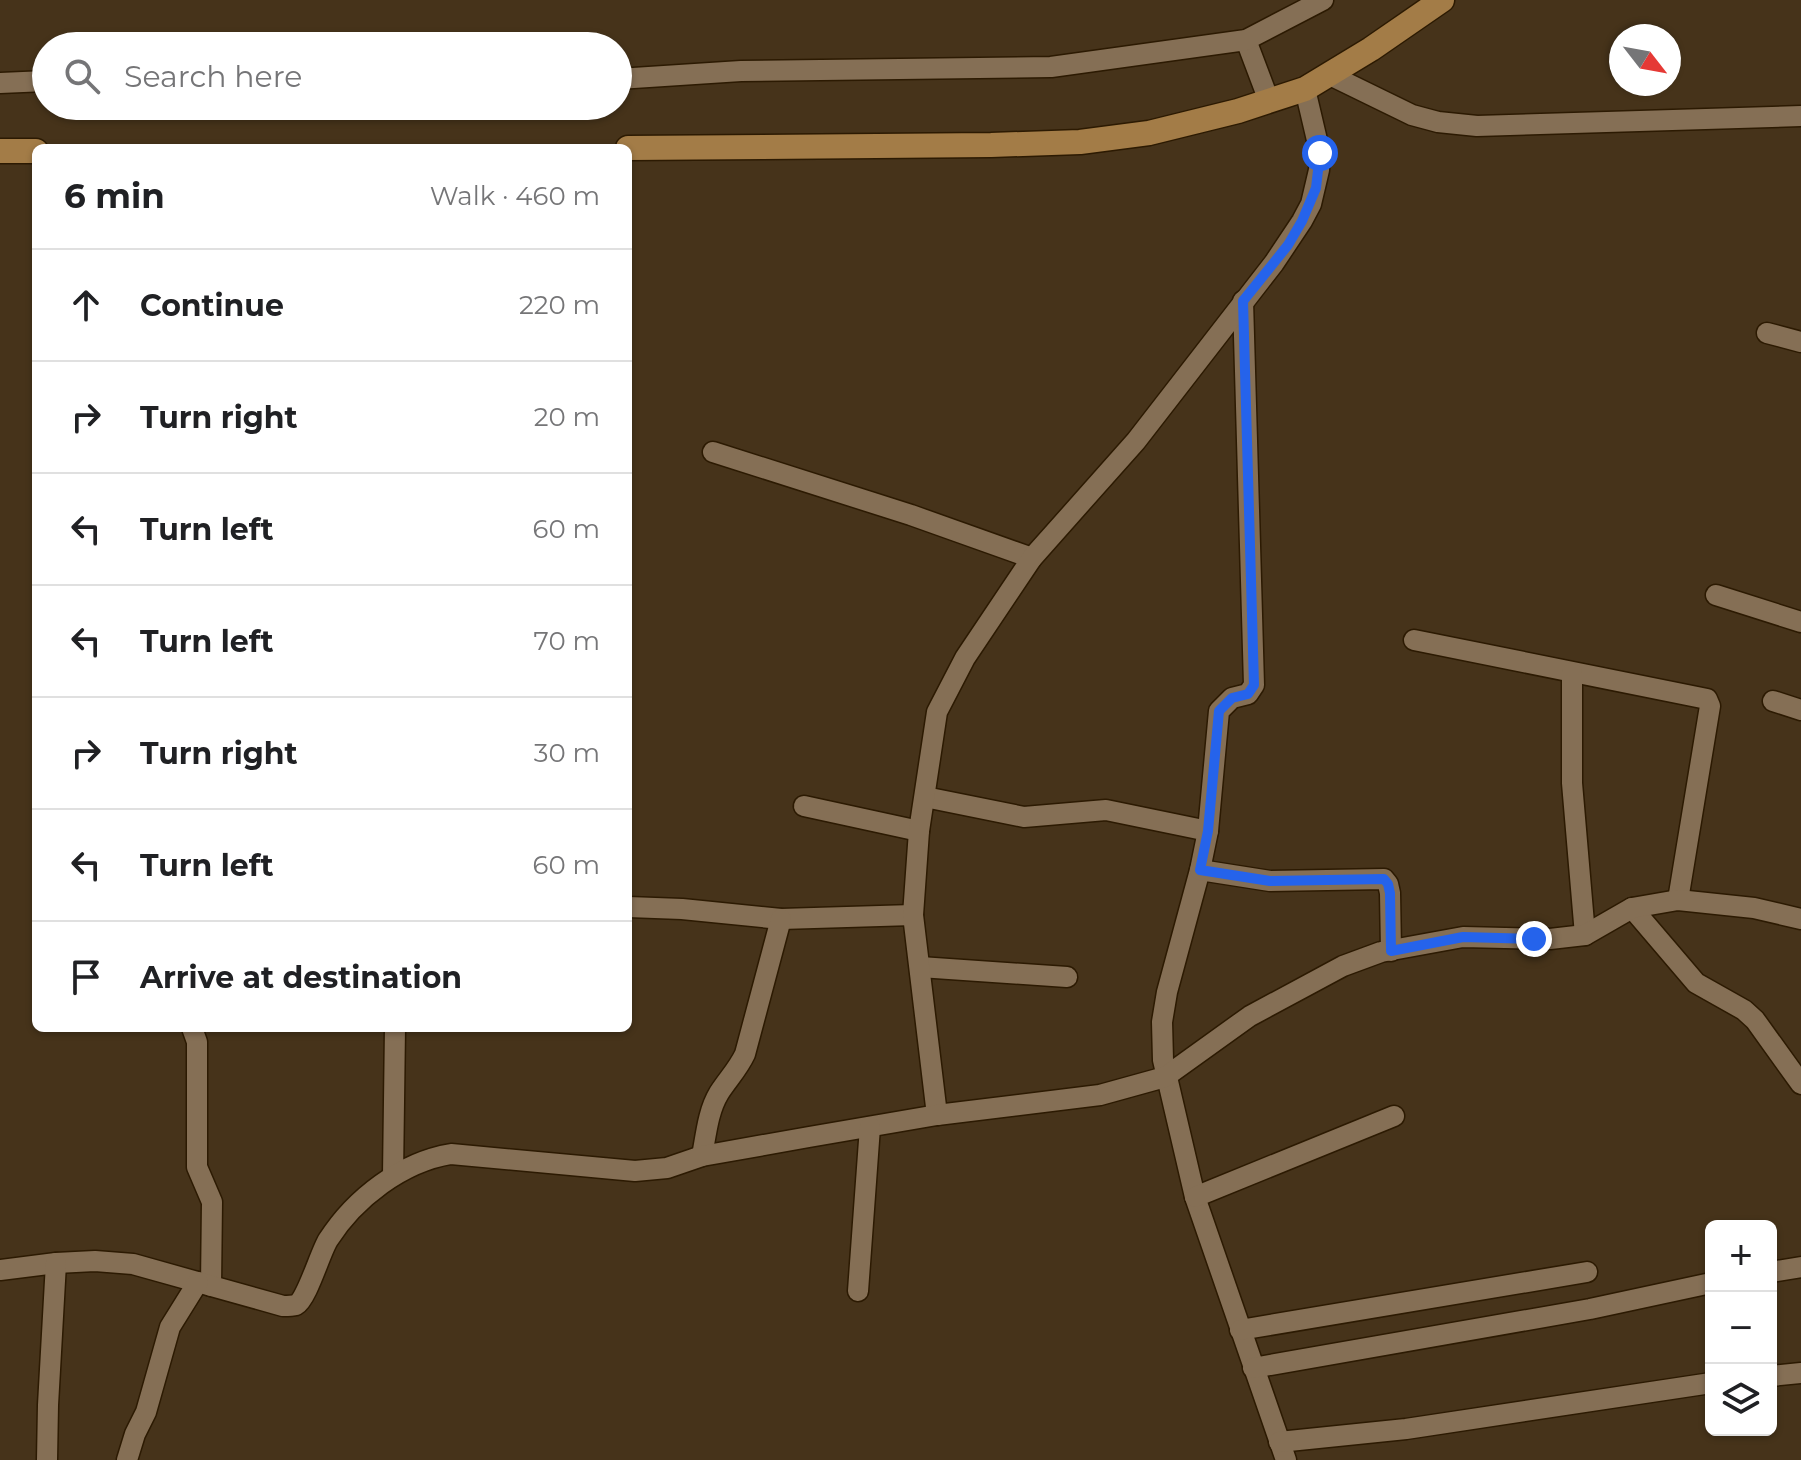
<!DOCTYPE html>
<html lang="en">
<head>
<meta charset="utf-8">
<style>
	:root { --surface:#fff; --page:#f2f2f2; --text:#202124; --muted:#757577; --line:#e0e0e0 }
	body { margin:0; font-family:Montserrat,sans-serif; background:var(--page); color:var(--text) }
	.controls { position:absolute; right:24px; bottom:24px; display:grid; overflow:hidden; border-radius:12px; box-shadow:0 2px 6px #0004 }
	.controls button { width:72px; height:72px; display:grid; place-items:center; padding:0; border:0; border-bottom:2px solid var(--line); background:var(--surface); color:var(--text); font:40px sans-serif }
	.compass { position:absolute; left:1609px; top:24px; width:72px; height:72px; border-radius:50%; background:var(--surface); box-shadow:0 2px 6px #0004; rotate:121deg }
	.stop { position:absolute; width:24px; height:24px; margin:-18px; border:6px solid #2563eb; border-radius:50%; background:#fff }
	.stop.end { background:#2563eb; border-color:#fff; box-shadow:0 2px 8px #0008 }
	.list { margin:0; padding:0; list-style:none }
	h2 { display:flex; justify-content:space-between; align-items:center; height:104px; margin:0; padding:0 32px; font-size:34px }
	h2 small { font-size:26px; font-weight:400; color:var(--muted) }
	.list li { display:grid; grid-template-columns:52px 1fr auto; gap:24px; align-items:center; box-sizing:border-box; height:112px; padding:0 32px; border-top:2px solid var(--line) }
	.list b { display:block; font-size:30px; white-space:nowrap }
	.list em { font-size:26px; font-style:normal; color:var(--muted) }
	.icon { flex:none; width:44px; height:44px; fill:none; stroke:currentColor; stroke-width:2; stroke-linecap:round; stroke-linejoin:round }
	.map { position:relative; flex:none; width:1801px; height:1460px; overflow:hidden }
	.search { position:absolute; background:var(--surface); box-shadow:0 2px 6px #0004; left:32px; top:32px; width:600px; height:88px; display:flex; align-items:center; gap:20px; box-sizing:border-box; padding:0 28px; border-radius:44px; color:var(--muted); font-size:30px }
	.panel { position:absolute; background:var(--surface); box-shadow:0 2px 6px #0004; left:32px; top:144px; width:600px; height:888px; border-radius:12px }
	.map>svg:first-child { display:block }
</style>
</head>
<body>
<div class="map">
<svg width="1801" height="1460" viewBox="0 0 1801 1460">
	<rect width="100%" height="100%" fill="#46331a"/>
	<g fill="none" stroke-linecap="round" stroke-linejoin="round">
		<g stroke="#2c1a02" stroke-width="23">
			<g id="street">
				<polyline points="1246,40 1269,101"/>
				<polyline points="1330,75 1412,115 1438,122 1477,126 1801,116"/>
				<polyline points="618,79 741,71 1051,67 1246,40 1323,0"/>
				<polyline points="0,83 46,81"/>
				<polyline points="1243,301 1254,685 1248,694 1232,698 1219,711 1208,831 1200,870 1167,992 1162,1022 1163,1060 1195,1197 1286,1460"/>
				<polyline points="1767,333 1801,342"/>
				<polyline points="713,452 911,515 1032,558"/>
				<polyline points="1716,595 1801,622"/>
				<polyline points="1414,640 1707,699 1710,706 1678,900"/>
				<polyline points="1572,673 1572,783 1585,935"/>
				<polyline points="1773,701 1801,710"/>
				<polyline points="925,797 1024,817 1106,810 1208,831"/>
				<polyline points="804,806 919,831"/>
				<polyline points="1200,870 1270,881 1384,879 1388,884 1390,893 1391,951"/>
				<polyline points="628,907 682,909 781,919 913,915"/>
				<polyline points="1632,908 1696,983 1744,1010 1755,1020 1801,1084"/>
				<polyline points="920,967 1067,977"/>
				<polyline points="192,1028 197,1042 197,1167 212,1202 211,1286"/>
				<polyline points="937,1115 913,915 919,831 937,712 965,658 1032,558 1136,441 1274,263 1302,221 1311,204 1319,170 1320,153 1305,89"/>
				<path d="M 702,1156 C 706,1135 708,1111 719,1093 C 728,1079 738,1069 745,1054 L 781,919"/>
				<polyline points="393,1175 395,1028"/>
				<polyline points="1195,1197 1394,1116"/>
				<path d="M 0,1270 L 56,1263 L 95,1261 L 133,1264 L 283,1306 C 287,1306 292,1306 296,1305 C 307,1299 320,1253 328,1240 C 355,1198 402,1162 451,1154 L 635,1171 L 667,1168 L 702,1156 L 809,1137 L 937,1115 L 1100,1095 L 1165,1077 L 1250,1016 L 1343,966 L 1381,952 L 1463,937 L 1550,939 L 1585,935 L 1632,908 L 1678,900 L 1754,908 L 1801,919"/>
				<polyline points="1771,1272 1801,1267"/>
				<polyline points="858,1291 870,1127"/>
				<polyline points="1240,1330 1587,1272"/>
				<polyline points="1253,1368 1590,1309 1711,1283"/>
				<polyline points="1771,1376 1801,1373"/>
				<polyline points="1279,1442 1406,1429 1711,1383"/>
				<polyline points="47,1460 48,1405 56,1263"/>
				<polyline points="127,1460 135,1434 146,1412 170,1327 198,1282"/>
			</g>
		</g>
		<g stroke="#2c1a02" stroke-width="27">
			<g id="secondary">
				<polyline points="628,148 991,145 1080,142 1149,133 1238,111 1305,89 1371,49 1442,0"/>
				<polyline points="0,151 36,151"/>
			</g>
		</g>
		<use href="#street" stroke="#856f55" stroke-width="20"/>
		<use href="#secondary" stroke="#a37c47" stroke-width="24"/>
	</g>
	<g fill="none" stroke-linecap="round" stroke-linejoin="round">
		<polyline stroke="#2563eb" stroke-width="10" points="1320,153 1316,188 1302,221 1288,245 1243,301 1254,685 1248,694 1232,698 1219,711 1208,831 1200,870 1270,881 1384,879 1388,884 1390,893 1391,951 1463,937 1534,939"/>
	</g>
</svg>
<div class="controls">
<button>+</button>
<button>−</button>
<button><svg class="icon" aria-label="layers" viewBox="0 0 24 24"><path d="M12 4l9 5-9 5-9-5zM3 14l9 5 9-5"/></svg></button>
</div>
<svg class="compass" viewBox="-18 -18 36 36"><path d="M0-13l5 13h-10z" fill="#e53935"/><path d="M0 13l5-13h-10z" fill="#757577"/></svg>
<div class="stop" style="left:1320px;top:153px"></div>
<div class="stop end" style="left:1534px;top:939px"></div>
<div class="search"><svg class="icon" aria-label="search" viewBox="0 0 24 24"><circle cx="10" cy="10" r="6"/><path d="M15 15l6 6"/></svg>Search here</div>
<section class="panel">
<h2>6 min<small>Walk · 460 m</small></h2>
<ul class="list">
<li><svg class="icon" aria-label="ahead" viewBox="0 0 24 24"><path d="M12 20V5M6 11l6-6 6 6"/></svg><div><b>Continue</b></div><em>220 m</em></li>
<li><svg class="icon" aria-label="right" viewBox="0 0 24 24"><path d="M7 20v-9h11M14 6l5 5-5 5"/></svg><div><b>Turn right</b></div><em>20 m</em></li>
<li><svg class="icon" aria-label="left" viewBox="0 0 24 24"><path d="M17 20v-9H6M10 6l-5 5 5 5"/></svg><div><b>Turn left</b></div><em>60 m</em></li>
<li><svg class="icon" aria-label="left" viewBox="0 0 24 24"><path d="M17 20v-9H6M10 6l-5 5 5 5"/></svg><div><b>Turn left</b></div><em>70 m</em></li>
<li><svg class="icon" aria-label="right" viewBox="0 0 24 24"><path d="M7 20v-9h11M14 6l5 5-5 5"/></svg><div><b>Turn right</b></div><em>30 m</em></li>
<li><svg class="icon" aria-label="left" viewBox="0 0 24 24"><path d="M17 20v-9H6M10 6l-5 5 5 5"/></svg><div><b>Turn left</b></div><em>60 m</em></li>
<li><svg class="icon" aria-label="arrive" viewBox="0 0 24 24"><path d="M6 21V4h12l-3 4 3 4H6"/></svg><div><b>Arrive at destination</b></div></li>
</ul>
</section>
</div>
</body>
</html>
